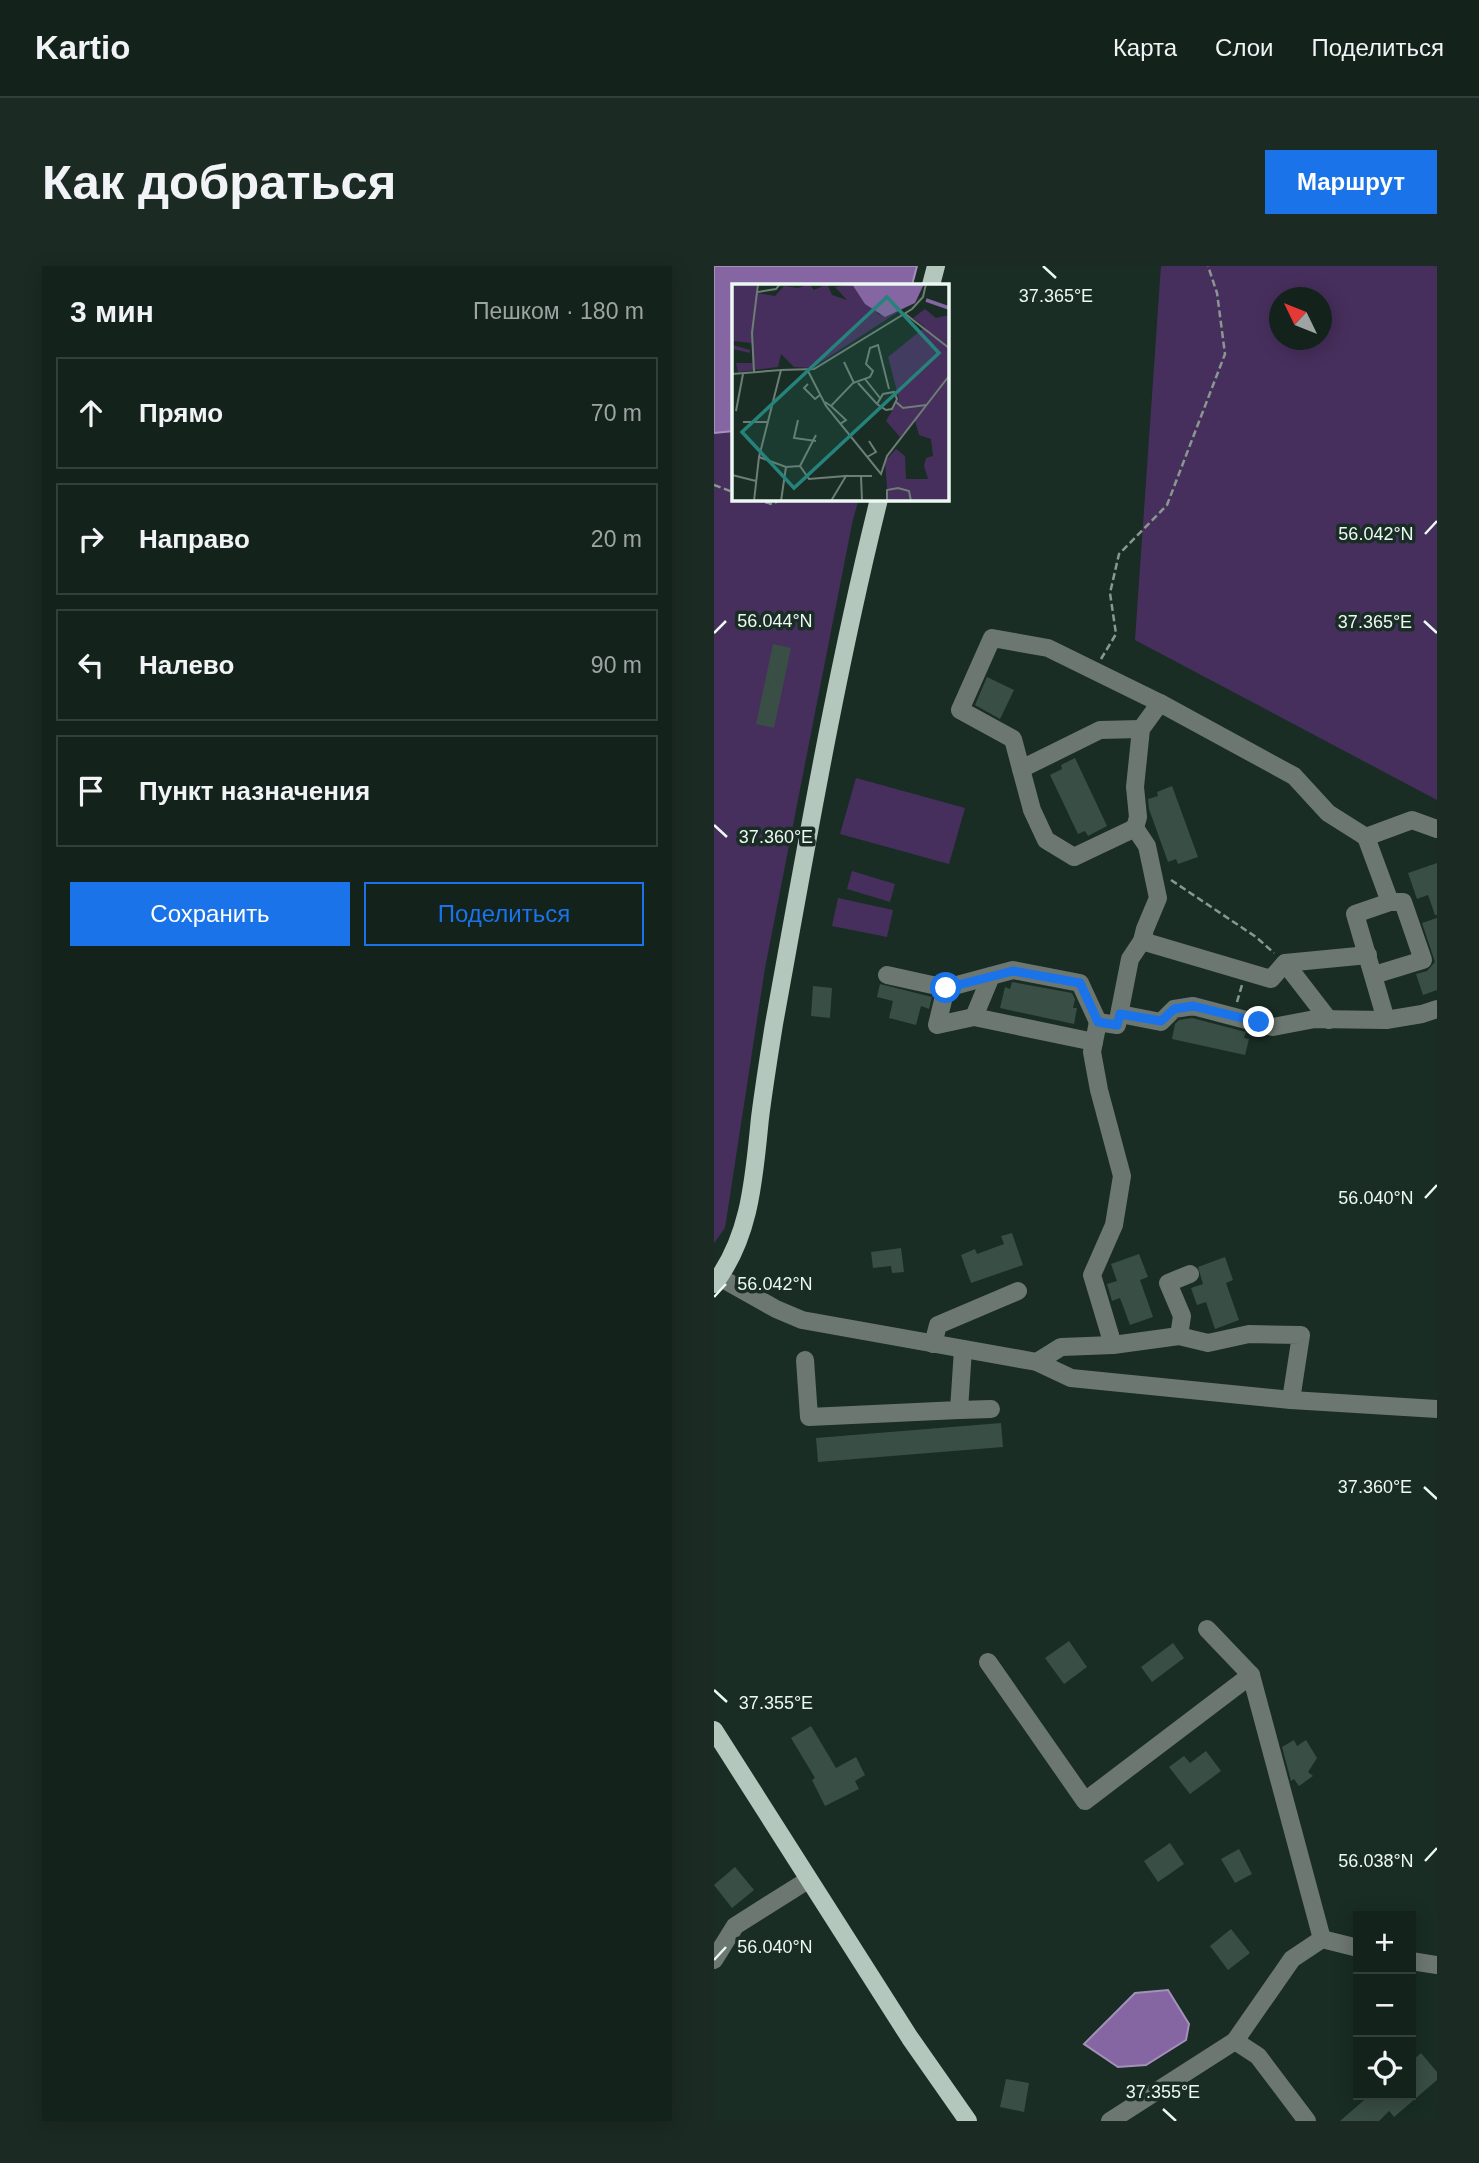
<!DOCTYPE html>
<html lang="ru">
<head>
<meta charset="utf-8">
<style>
	:root { --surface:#13221b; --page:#1c2a24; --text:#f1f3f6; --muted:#9da4a3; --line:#323f3a; --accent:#1a73e8 }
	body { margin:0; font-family:Helvetica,sans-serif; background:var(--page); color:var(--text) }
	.controls { position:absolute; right:21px; bottom:21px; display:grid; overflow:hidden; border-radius:0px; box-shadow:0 4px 18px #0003 }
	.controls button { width:63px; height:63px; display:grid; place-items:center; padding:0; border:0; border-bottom:2px solid var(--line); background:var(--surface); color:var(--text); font:35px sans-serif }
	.compass { position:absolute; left:555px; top:21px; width:63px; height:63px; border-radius:50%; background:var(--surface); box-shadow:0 4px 18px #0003; rotate:313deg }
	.stop { position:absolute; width:21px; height:21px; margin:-16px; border:5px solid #1a73e8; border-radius:50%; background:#fff }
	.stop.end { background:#1a73e8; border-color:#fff; box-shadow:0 2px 7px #0008 }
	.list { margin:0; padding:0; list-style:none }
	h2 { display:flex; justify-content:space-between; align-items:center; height:91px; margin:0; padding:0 28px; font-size:30px }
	h2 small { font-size:23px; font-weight:400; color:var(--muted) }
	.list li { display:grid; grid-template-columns:46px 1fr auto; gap:21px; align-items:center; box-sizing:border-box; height:112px; margin:0 14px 14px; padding:0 14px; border:2px solid var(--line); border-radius:0px }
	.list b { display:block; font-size:26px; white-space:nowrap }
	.list em { font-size:23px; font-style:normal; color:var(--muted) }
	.actions { display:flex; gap:14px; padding:21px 28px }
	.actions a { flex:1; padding:16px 0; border:2px solid var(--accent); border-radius:0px; text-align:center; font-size:24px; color:var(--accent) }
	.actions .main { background:var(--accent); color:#fff }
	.icon { flex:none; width:38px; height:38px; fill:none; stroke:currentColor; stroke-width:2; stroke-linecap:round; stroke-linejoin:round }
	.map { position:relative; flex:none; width:723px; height:1855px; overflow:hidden; border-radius:0px }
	header { display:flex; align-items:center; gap:42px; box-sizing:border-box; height:98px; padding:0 35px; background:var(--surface); border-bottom:2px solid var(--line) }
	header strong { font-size:33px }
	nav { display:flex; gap:38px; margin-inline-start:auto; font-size:24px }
	.intro { display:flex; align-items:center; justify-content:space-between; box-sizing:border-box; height:168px; padding:0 42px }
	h1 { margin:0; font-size:49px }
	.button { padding:18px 32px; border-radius:0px; background:var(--accent); color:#fff; font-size:24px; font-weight:700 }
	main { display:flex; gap:42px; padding:0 42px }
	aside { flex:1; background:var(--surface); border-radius:0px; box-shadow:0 4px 18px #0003 }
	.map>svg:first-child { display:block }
</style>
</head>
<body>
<header>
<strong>Kartio</strong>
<nav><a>Карта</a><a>Слои</a><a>Поделиться</a></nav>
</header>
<div class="intro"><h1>Как добраться</h1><a class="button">Маршрут</a></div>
<main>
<aside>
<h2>3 мин<small>Пешком · 180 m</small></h2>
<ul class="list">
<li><svg class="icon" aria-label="ahead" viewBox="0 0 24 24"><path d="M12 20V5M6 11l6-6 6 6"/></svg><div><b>Прямо</b></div><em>70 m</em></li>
<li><svg class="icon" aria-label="right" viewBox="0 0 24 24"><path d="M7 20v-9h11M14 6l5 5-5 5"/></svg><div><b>Направо</b></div><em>20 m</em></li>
<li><svg class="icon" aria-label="left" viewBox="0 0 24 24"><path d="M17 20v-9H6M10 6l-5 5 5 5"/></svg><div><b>Налево</b></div><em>90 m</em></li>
<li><svg class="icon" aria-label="arrive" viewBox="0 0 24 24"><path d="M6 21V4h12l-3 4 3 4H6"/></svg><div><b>Пункт назначения</b></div></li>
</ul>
<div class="actions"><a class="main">Сохранить</a><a>Поделиться</a></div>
</aside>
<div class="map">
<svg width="723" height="1855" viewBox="0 0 723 1855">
	<rect width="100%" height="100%" fill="#192d24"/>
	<g fill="#472f5d" fill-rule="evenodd">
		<path d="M 447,0 L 723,0 L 723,534 L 421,374 ZM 566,32 L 608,32 L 608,74 L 566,74 Z"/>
		<polygon points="13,165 19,165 19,233 145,233 139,253 51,702 11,962 0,977 0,167"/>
		<polygon points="142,512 251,542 235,598 126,568"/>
		<polygon points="138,605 181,618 176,636 133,623"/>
		<polygon points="124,632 179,644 173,671 118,660"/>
	</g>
	<g fill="#8565a2" stroke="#a491ba" stroke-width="2">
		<polygon points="0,0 203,0 198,19 19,19 19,165 0,167"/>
		<polygon points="454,1724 475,1758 472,1774 432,1799 404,1801 370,1778 421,1727"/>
	</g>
	<g fill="#394e44">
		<polygon points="59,378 77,382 60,462 42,458"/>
		<polygon points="273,411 300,424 286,453 261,439"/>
		<polygon points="361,492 393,560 374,570 371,565 364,568 336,509 348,503 347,499"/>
		<polygon points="458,520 484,591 464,598 462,593 454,596 435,543 434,533 444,530 443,526"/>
		<polygon points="723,597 723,649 721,649 714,629 703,633 694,607"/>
		<polygon points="723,652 723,724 709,729 702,708 713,705 721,696 708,657"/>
		<polygon points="298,716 358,727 361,733 359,742 363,742 360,758 286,742 291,721 296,723"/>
		<polygon points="166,718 218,731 215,743 207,740 202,759 175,752 179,735 163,731"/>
		<polygon points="99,720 118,722 116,752 97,750"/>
		<polygon points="478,752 532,766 530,772 535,773 531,789 458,773 461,758 465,754"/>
		<polygon points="298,967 309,999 257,1017 247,989 261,983 263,988 290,978 287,970"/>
		<polygon points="187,982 190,1006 178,1007 177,1000 159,1002 157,986"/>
		<polygon points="425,988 434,1011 426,1014 439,1051 416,1059 406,1032 398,1035 393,1018 403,1015 397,998"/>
		<polygon points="511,991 519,1014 512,1017 525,1054 501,1063 492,1036 483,1039 477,1022 489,1018 484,1001"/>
		<polygon points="287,1157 289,1181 104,1196 102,1172"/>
		<polygon points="355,1375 373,1401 350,1418 331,1392"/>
		<polygon points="459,1377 470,1392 438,1416 427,1401"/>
		<polygon points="97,1460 122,1502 142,1491 151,1509 141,1515 145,1523 111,1540 98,1514 101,1512 77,1472"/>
		<polygon points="580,1474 583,1480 592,1474 603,1492 594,1506 599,1510 585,1520 580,1513 577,1515 568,1481"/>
		<polygon points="492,1485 507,1505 476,1528 455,1501 470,1490 476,1497"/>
		<polygon points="456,1577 470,1598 444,1616 430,1595"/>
		<polygon points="525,1583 538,1608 521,1617 507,1593"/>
		<polygon points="21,1601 40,1624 18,1642 0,1619"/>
		<polygon points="517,1663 536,1687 514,1704 496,1680"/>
		<polygon points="707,1787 723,1806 723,1814 680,1851 675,1845 665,1855 626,1855 656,1829 697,1829 697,1796"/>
		<polygon points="292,1813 315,1817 310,1846 286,1841"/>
	</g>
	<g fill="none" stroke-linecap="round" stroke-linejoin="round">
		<g stroke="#889890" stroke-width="2.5" stroke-dasharray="7 3.5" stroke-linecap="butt">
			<polyline points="0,219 19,226"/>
			<polyline points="41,233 58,238 68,233"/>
			<polyline points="387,393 402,368 396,327 405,288 453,239 511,88 503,27 494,0"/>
			<polyline points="457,614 542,671 560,687"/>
			<polyline points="523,736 528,719"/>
		</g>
		<g stroke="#6d7772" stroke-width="18">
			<polyline points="307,503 386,464 427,463"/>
			<polyline points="421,562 424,551 421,521 427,463 446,437"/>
			<polyline points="428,675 557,713 571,697 654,689"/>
			<polyline points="571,697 615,754"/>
			<polyline points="173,709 232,722 223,759 260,751 380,776"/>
			<polyline points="660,709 709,694 689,636 676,636"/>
			<polyline points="232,722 299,704 366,717 384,756"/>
			<polyline points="406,748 447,756 460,743 479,740 559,761 601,753 672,754 708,748 723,743"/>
			<polyline points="260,751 277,710"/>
			<polyline points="672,754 641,648 676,636 652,571 698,554 723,563"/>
			<polyline points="5,1011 62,1043 88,1054 323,1096 357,1112 577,1134 723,1143"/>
			<polyline points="465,1070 468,1050 454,1017 476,1008"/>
			<polyline points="219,1078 224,1059 304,1025"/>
			<polyline points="399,1079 465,1070 494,1077 535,1068 587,1069 577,1134"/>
			<polyline points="91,1094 95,1151 245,1144 249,1083"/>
			<polyline points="323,1096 347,1081 399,1079 378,1009 400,959 408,910 385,824 378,786 384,756 403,759 416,693 428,675 431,663 444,632 433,580 421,562 360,591 332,574 318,544 299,473 246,444 278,372 334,382 446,437 580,510 614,547 652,571"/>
			<polyline points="245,1144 277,1143"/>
			<polyline points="493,1363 537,1409 608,1673"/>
			<polyline points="274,1396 371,1535 537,1409"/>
			<polyline points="0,1694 21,1660 94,1614"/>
			<polyline points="697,1695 723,1699"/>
			<polyline points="521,1775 544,1790 593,1855"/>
			<polyline points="396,1855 521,1775 578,1693 608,1673 644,1682"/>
		</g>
		<g stroke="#b3c7bd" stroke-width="18">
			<polyline points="217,19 222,0"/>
			<path d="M 0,1018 C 37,970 40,910 46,852 C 50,820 55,789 60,758 C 92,582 122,406 165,233"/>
			<polyline points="0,1464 196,1772 254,1855"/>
		</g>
	</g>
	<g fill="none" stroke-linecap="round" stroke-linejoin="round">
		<polyline stroke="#1a73e8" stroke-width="9" points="232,722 299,705 366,717 384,756 403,759 406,748 447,755 460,743 479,740 545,756"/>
	</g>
	<path fill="none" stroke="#ecf8f2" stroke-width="2.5" d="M 329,0 L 342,12M 711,268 L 723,255M 710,355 L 723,367M 0,367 L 12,355M 0,559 L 13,571M 711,932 L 723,919M 0,1031 L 12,1018M 710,1221 L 723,1233M 0,1424 L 13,1436M 711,1595 L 723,1582M 0,1694 L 12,1681M 449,1843 L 462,1855"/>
	<g transform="translate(18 18)">
		<rect width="217" height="217" fill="#192d24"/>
		<path d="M 0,0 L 24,0 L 25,9 L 43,12 L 52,2 L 66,4 L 77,0 L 82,6 L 95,0 L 100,11 L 115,16 L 103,3 L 120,0 L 147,31 L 189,13 L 80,84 L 62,83 L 49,70 L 46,83 L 6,88 L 4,79 L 20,79 L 21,65 L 19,59 L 2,57 L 1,61 L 18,66 L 18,69 L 0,65 ZM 193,25 L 204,34 L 217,31 L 217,217 L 156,217 L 153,177 L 164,165 L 173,172 L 174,195 L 196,195 L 192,182 L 194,174 L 201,172 L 199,155 L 187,151 L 183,137 L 168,153 L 154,137 L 167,115 L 156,73 L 193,43 L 181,34 Z" fill="#472f5d"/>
		<path d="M 120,0 L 192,0 L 183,19 L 153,33 L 133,20 Z" fill="#8565a2"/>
		<path fill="none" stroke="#8565a2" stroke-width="3.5" d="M 194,16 L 217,24"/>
		<path fill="none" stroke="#6d7e76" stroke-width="2" d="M 26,8 L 44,5 L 48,0M 172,29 L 217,64M 112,78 L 122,99M 76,87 L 94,122 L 149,190 L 155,172 L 217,92M 22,88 L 20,49 L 26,0M 0,90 L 49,86M 133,95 L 148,114M 126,99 L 145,120 L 154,126 L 160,125 L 165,115 L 162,108 L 151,110 L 145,120M 76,100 L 72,104 L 83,115 L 88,111M 93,118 L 99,122 L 121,99 L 138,93 L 141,87 L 134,80 L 138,64 L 146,61 L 157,105M 164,118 L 171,124 L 194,121M 99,122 L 114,136 L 108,140M 4,127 L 11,90M 66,136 L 62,154 L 84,157M 11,138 L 35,138M 27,173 L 54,183 L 68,182 L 77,195 L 114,192 L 99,217M 135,173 L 144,168 L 137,157M 68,182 L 84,151M 0,191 L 24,197M 114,192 L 140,192M 129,192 L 130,217M 22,217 L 27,173 L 49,86 L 82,85 L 180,25 L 191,13 L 194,0M 49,217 L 54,183M 155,217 L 155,206 L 166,204 L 177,207 L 179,217"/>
		<path fill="#25837b" fill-opacity="0.15" stroke="#25837b" stroke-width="3.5" d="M 155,13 L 207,69 L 62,204 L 10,148 Z"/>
		<rect width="217" height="217" fill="none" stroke="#ecf8f2" stroke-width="3.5"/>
	</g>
	<g font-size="18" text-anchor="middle" fill="#ecf8f2" stroke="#192d24" stroke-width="7" stroke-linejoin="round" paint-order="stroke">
		<text x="342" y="36">37.365°E</text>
		<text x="662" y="274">56.042°N</text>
		<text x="61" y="361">56.044°N</text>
		<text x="661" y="362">37.365°E</text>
		<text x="62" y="577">37.360°E</text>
		<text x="662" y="938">56.040°N</text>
		<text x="61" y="1024">56.042°N</text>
		<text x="661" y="1227">37.360°E</text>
		<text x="62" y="1443">37.355°E</text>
		<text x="662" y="1601">56.038°N</text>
		<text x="61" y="1687">56.040°N</text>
		<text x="449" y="1832">37.355°E</text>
	</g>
</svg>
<div class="controls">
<button>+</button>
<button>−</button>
<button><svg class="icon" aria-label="locate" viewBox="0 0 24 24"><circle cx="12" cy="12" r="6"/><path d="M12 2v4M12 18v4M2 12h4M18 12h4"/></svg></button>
</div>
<svg class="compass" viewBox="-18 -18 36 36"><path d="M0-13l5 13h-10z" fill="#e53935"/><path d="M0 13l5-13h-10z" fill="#9da4a3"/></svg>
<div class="stop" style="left:232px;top:722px"></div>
<div class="stop end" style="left:545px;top:756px"></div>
</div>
</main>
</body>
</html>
